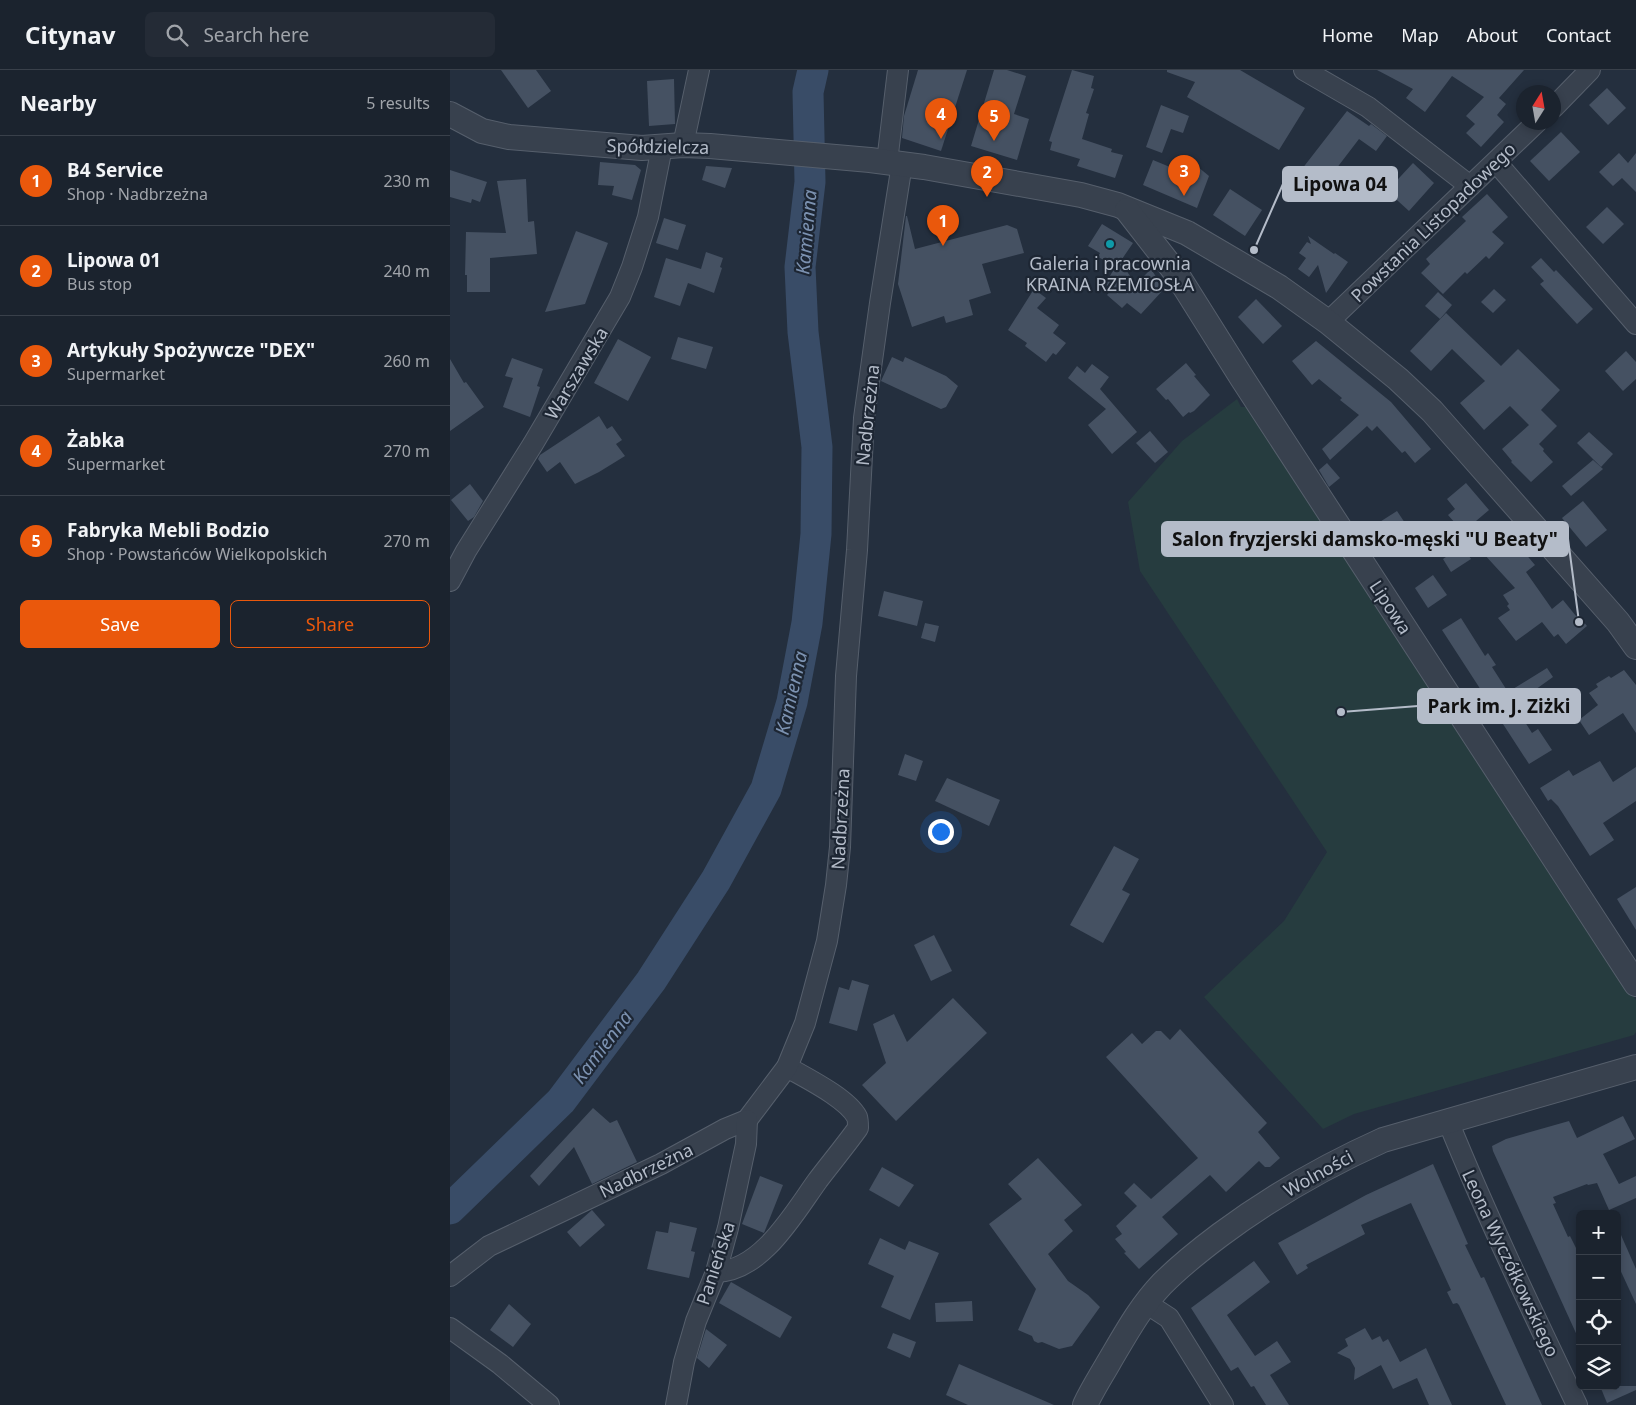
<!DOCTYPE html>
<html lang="en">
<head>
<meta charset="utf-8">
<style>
	:root { --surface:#1b232e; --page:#242b36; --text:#f1f3f6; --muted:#a0a4aa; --line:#39404a; --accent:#ea580c }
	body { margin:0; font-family:"Noto Sans",sans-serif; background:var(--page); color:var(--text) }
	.controls { position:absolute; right:15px; bottom:15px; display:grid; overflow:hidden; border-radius:8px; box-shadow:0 2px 8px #0003 }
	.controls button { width:45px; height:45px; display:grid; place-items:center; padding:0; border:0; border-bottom:1px solid var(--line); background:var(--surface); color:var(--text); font:25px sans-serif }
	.compass { position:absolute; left:1066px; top:15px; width:45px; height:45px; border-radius:50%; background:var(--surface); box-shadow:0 2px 8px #0003; rotate:11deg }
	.you { position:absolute; left:490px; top:761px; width:18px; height:18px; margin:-12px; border:4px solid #fff; border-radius:50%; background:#1a73e8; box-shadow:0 0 0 8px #1a73e833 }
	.badge { display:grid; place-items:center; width:32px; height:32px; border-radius:50%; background:var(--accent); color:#fff; font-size:16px; font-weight:700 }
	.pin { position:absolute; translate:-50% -41px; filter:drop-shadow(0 1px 2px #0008) }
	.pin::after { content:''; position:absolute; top:26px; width:18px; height:15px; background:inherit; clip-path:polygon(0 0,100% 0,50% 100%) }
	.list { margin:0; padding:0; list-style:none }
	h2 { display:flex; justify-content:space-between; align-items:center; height:65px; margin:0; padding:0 20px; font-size:21px }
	h2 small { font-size:16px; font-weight:400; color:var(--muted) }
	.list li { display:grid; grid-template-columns:32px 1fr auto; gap:15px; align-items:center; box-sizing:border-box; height:90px; padding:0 20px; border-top:1px solid var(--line) }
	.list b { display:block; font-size:19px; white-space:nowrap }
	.list p { margin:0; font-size:16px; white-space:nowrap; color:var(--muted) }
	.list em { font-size:16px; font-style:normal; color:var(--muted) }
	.actions { display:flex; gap:10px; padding:15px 20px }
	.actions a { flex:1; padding:11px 0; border:1px solid var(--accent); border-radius:8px; text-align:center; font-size:18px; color:var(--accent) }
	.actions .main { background:var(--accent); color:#fff }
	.icon { flex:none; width:28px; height:28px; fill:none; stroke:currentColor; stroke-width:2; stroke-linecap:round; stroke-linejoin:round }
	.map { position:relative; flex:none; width:1186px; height:1335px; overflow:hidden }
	header { display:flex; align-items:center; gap:30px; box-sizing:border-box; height:70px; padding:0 25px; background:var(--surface); border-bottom:1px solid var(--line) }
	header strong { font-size:24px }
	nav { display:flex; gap:28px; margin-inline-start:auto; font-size:18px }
	.search { width:350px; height:45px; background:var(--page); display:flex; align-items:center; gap:12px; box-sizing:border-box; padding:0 18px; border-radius:8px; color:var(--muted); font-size:19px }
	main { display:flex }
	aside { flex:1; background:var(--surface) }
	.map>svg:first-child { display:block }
</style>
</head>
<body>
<header>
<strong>Citynav</strong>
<div class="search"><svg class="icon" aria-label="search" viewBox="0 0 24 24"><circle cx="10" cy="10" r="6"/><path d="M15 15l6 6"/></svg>Search here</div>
<nav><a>Home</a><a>Map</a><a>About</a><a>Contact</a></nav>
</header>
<main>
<aside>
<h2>Nearby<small>5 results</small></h2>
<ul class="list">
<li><span class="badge">1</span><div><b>B4 Service</b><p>Shop · Nadbrzeżna</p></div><em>230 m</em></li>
<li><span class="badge">2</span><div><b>Lipowa 01</b><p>Bus stop</p></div><em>240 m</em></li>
<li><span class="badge">3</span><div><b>Artykuły Spożywcze &quot;DEX&quot;</b><p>Supermarket</p></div><em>260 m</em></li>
<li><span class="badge">4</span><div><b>Żabka</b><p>Supermarket</p></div><em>270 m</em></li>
<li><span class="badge">5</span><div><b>Fabryka Mebli Bodzio</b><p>Shop · Powstańców Wielkopolskich</p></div><em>270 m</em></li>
</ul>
<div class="actions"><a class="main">Save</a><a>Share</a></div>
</aside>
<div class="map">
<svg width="1186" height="1335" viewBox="0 0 1186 1335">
	<rect width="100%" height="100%" fill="#242f3e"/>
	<polygon fill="#263c3f" points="787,329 791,337 797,337 799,335 1186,930 1186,962 1184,965 904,1044 873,1059 754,927 834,851 877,782 690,501 678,432 732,371"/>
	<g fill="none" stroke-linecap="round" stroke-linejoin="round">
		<polyline stroke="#394c67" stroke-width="31" points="0,1139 111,1031 201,911 266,810 316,719 342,632 357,553 366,464 367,377 353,262 350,197 360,112 358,22 363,0"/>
	</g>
	<g fill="#455162">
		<polygon points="51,0 86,0 101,21 78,38"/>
		<polygon points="468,0 517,0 491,81 452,68 454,46"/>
		<polygon points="544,0 557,0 576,6 564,44 579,49 567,90 521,76"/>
		<polygon points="622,0 644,6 641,18 644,19 636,43 639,44 632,69 662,79 661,82 673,85 665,108 627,96 630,89 600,80 602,72 599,71"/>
		<polygon points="717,0 790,0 855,38 829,80 737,27 745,12 717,2"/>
		<polygon points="927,0 1074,0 1049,28 1056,34 1047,45 1054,52 1031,77 1016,63 1025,54 1016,46 1034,27 1002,6 975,42 956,28 963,19"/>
		<polygon points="224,9 225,54 199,56 197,11"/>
		<polygon points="1157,18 1176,38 1158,55 1139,35"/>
		<polygon points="711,35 739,46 733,63 721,59 712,83 696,77"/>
		<polygon points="897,41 919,56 921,54 937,66 926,81 909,69 873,116 852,99"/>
		<polygon points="1111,62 1130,82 1099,111 1080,91"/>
		<polygon points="1169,83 1178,93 1186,83 1186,122 1172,108 1163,116 1149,102"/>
		<polygon points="703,90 737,104 742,92 759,106 747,138 693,115"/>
		<polygon points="150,92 185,95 191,100 182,130 162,125 164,116 148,115"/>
		<polygon points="963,93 984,113 959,141 937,121"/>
		<polygon points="256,96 282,98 275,118 252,110"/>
		<polygon points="0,100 37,112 30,132 22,129 21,133 0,127"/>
		<polygon points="76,109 78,152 84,151 87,184 40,188 40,222 17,222 17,205 15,205 16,162 56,163 47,111"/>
		<polygon points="780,119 812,140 795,166 763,145"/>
		<polygon points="1037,124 1058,147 1042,162 1054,173 1039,189 1036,186 1017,204 1015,202 993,224 971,203 980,194 976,189 1016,151 1012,147"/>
		<polygon points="1157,137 1174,154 1153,174 1136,157"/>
		<polygon points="456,146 457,146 465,179 557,155 567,159 574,183 532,194 541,223 519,230 523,245 496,253 494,246 462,257 448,214"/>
		<polygon points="214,148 236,155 228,180 206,173"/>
		<polygon points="652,154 683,173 670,192 686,214 701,199 714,219 691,244 677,233 672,238 657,225 662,219 655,214 666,196 648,187 650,183 638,176"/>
		<polygon points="126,161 158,173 135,234 95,242"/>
		<polygon points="858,166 884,184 885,183 898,192 876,223 868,195 859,207 848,199 856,188 849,183 857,172 861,174"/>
		<polygon points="256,182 273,188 270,197 272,198 264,223 238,213 230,236 204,227 216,188 251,199"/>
		<polygon points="1091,188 1104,202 1106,200 1143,239 1127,254 1090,214 1094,211 1081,197"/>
		<polygon points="584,219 596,228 587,238 609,255 603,263 616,273 606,285 603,283 596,292 575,276 577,273 558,260"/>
		<polygon points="1044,219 1056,230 1043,243 1031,232"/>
		<polygon points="988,222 1002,235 990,249 975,236"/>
		<polygon points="806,229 832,256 813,274 788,247"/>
		<polygon points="996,243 1051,296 1068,279 1110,320 1091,340 1107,356 1089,374 1094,379 1093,381 1103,392 1081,412 1061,392 1062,391 1052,379 1079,355 1060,336 1034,360 1010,333 1035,311 1002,279 981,301 960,281"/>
		<polygon points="228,267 263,277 256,299 221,289"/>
		<polygon points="168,269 201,287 178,331 144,313"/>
		<polygon points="866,271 941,332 981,379 965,393 955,381 952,383 927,356 922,361 917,356 880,390 872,379 909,345 890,330 892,328 869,309 862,315 842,291"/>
		<polygon points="1176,281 1186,292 1186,309 1173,321 1155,301"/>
		<polygon points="442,287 453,292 455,287 496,306 508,316 496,337 491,339 431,311"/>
		<polygon points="62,288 93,299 87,316 90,317 80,347 53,337 63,308 55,306"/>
		<polygon points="0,289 14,313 16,312 34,337 0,361"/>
		<polygon points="736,293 746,305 744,306 760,325 744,341 740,343 739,342 733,347 718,329 716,330 706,319"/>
		<polygon points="642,294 659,307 650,319 687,362 662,384 638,355 656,339 618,308 627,296 635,303"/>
		<polygon points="149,346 157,359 162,356 172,370 166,374 175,386 149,402 125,414 110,392 97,402 88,389 90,385"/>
		<polygon points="700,361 718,382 705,393 686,373"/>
		<polygon points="1139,362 1163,384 1151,397 1127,373"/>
		<polygon points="1143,390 1153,399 1121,426 1112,416"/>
		<polygon points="877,393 890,408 879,417 869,400"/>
		<polygon points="1016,413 1039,440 1013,462 998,445 1005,439 997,429"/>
		<polygon points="20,414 33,431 24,447 18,451 1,430"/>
		<polygon points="1133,431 1157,460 1136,477 1112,448"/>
		<polygon points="947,441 967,471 945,486 925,455"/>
		<polygon points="1058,463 1085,495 1076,502 1102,539 1113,530 1126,546 1128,545 1137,556 1116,574 1108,564 1104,567 1092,552 1066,571 1048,548 1060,540 1057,536 1059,534 1053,525 1065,518 1033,483"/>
		<polygon points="1012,476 1021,489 1001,502 993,489"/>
		<polygon points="983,505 997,525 978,538 965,518"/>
		<polygon points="434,521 473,531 467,556 428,546"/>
		<polygon points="1011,548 1035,586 1038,583 1046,595 1042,597 1058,622 1097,598 1103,607 1064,635 1082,663 1088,659 1102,680 1079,694 992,560"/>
		<polygon points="475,553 489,556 485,572 471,568"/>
		<polygon points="1174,600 1186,615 1186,663 1173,643 1139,665 1129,650 1148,635 1139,623 1148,617 1146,614 1159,606 1161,608"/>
		<polygon points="455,684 473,691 466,711 448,705"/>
		<polygon points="1150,691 1163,712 1186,697 1186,731 1153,753 1164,770 1140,786 1108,736 1101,729 1098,731 1090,718 1119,700 1123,706"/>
		<polygon points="497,708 550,730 539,756 485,731"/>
		<polygon points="664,776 689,789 672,820 680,824 653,873 620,855"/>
		<polygon points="1186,817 1186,860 1167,829"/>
		<polygon points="484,865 502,901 481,911 464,875"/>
		<polygon points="402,910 419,915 407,961 379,953 389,917 399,920"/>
		<polygon points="503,928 537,963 446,1051 412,1015 436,993 423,954 444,944 457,972"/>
		<polygon points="730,959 817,1053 808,1062 830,1088 820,1097 815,1097 809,1091 776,1122 760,1105 712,1147 728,1164 689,1199 674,1183 676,1182 665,1169 672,1164 666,1156 687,1136 674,1123 684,1113 701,1129 748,1088 656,987 682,963 692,974 706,961 711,961 720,970"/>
		<polygon points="143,1038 160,1053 167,1050 187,1092 142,1114 124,1077 89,1116 80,1106"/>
		<polygon points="1173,1046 1185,1069 1153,1084 1169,1114 1186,1106 1186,1128 1159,1140 1147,1113 1138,1115 1137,1114 1103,1127 1106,1133 1103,1134 1118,1167 1120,1166 1130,1186 1130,1272 1043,1081 1042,1076 1056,1069 1119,1051 1127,1068"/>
		<polygon points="588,1088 632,1135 614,1150 623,1161 598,1184 618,1211 638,1225 650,1237 622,1276 609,1279 592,1272 588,1273 584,1271 582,1266 568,1260 586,1219 539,1154 572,1129 558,1114"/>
		<polygon points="983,1094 1018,1174 1015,1175 1031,1208 1034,1207 1092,1335 1056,1335 1009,1235 1007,1233 1003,1234 997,1222 1001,1220 961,1133 911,1155 915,1164 856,1195 858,1198 847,1205 828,1173 916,1125"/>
		<polygon points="432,1097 464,1115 449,1137 419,1120"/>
		<polygon points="310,1106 333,1115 314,1163 292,1154"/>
		<polygon points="142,1140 155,1155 130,1177 117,1162"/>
		<polygon points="220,1152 247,1158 241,1181 245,1182 239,1208 197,1199 206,1161 218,1163"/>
		<polygon points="1167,1156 1186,1199 1186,1234 1167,1193"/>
		<polygon points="430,1168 455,1180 459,1171 489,1183 460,1250 431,1237 444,1206 418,1194"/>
		<polygon points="804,1191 820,1212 777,1245 805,1286 827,1271 841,1292 820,1305 839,1335 816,1335 804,1316 801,1317 788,1297 781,1301 741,1238"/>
		<polygon points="281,1212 342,1247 330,1268 269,1233"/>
		<polygon points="522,1231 523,1251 486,1252 485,1233"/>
		<polygon points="59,1234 81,1254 63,1277 40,1260"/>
		<polygon points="915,1258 922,1270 930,1266 933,1272 938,1269 950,1292 976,1278 1002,1335 979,1335 967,1308 943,1319 931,1295 904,1310 905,1298 900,1289 887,1283 898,1276 895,1269"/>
		<polygon points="256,1259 277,1275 259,1298 247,1288"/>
		<polygon points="443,1263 466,1272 460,1288 437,1278"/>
		<polygon points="509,1294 604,1335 518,1335 496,1325"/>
		<polygon points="1150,1316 1186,1316 1186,1320 1157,1333"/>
	</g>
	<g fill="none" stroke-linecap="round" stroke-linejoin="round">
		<g stroke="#565f6c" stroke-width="22">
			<g id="minor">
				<polyline points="854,0 918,37 1020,116"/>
				<polyline points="1104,37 1140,0"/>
				<polyline points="233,75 249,0"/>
				<polyline points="437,92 448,0"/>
				<polyline points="1046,92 1186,254"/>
				<polyline points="878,252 1087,52"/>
				<polyline points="0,511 16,481 83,374 170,227 182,197 198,147 212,77"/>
				<path d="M 998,1051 C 1037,1147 1082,1241 1127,1335"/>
				<path d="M 266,1202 C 312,1201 344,1143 368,1110 C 381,1093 395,1076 408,1058 C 408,1055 408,1050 407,1047 C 397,1028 356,1008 337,997"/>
				<polyline points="0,1206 39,1176 211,1094 275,1059 297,1050 337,997 355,953 377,871 386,815 390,777 396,606 407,480 414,348 430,233 452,94"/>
				<polyline points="696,1233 719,1248 773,1335"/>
				<polyline points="0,1258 50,1294 99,1335"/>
				<polyline points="226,1335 234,1292 246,1251 266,1202 278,1158 296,1074 297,1050"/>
			</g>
		</g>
		<g stroke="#565f6c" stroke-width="26">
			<g id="tertiary">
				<polyline points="0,44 32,61 59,67 192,78 233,75 260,76 420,90 474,97 631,125 668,135 737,163 829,217 878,252 948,309 982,341 1168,552 1186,577"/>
				<polyline points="677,140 726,203 792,308 1186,914"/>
				<path d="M 635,1335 C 642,1320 651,1306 659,1292 C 675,1265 690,1237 712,1214 C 730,1196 750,1180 770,1165 C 821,1127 875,1096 933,1070 L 1186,997"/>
			</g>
		</g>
		<use href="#minor" stroke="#38414e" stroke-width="20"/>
		<use href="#tertiary" stroke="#38414e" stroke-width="24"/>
	</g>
	<circle fill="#0f9aa8" stroke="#1d2633" stroke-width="2" cx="660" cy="174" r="5"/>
	<g text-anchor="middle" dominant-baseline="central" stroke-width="4.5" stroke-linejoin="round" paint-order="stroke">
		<g font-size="18" fill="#b4bcc9" stroke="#1d2633">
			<text transform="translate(208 76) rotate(1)">Spółdzielcza</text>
			<text transform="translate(983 152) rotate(-44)">Powstania Listopadowego</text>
			<text transform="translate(126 303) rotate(-59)">Warszawska</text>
			<text transform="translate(417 345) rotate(-84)">Nadbrzeżna</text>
			<text transform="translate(941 537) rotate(57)">Lipowa</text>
			<text transform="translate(390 749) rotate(-87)">Nadbrzeżna</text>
			<text transform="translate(196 1100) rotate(-26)">Nadbrzeżna</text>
			<text transform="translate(868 1103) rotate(-29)">Wolności</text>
			<text transform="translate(265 1193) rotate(-72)">Panieńska</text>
			<text transform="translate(1061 1193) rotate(65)">Leona Wyczółkowskiego</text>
		</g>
		<g font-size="18" fill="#b4bcc9" stroke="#1d2633">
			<text x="660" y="193">Galeria i pracownia<tspan x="660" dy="21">KRAINA RZEMIOSŁA</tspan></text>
		</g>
		<g font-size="19" font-style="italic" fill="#7c92b1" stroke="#1d2633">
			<text transform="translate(356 162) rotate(-85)">Kamienna</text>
			<text transform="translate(341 623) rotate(-77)">Kamienna</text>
			<text transform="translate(152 977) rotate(-53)">Kamienna</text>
		</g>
	</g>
	<path fill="none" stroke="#b4bcc9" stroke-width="2" d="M804 180L833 114M1129 552L1118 469M891 642L968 636"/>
	<g fill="#b4bcc9" stroke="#1d2633" stroke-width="2">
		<circle cx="804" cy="180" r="5"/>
		<circle cx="1129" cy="552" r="5"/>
		<circle cx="891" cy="642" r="5"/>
	</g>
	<g fill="#b4bcc9" stroke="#b4bcc9" stroke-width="2">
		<rect x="833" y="97" width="114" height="34" rx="5"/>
		<rect x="712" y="452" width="406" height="34" rx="5"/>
		<rect x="968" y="619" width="162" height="34" rx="5"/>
	</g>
	<g font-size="19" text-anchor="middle" font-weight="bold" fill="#111">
		<text x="890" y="121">Lipowa 04</text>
		<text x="915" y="476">Salon fryzjerski damsko-męski "U Beaty"</text>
		<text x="1049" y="643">Park im. J. Ziżki</text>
	</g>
</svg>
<div class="controls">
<button>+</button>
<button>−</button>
<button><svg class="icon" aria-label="locate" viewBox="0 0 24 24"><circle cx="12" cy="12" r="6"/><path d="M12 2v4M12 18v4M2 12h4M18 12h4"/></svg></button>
<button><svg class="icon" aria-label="layers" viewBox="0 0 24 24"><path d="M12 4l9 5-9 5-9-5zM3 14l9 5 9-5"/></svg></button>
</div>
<svg class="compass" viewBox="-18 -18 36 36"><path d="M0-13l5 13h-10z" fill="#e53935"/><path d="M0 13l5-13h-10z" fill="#a0a4aa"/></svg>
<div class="you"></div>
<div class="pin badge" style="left:493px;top:176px">1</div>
<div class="pin badge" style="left:537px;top:127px">2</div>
<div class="pin badge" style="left:734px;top:126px">3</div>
<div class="pin badge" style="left:491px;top:69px">4</div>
<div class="pin badge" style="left:544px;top:71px">5</div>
</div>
</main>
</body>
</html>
